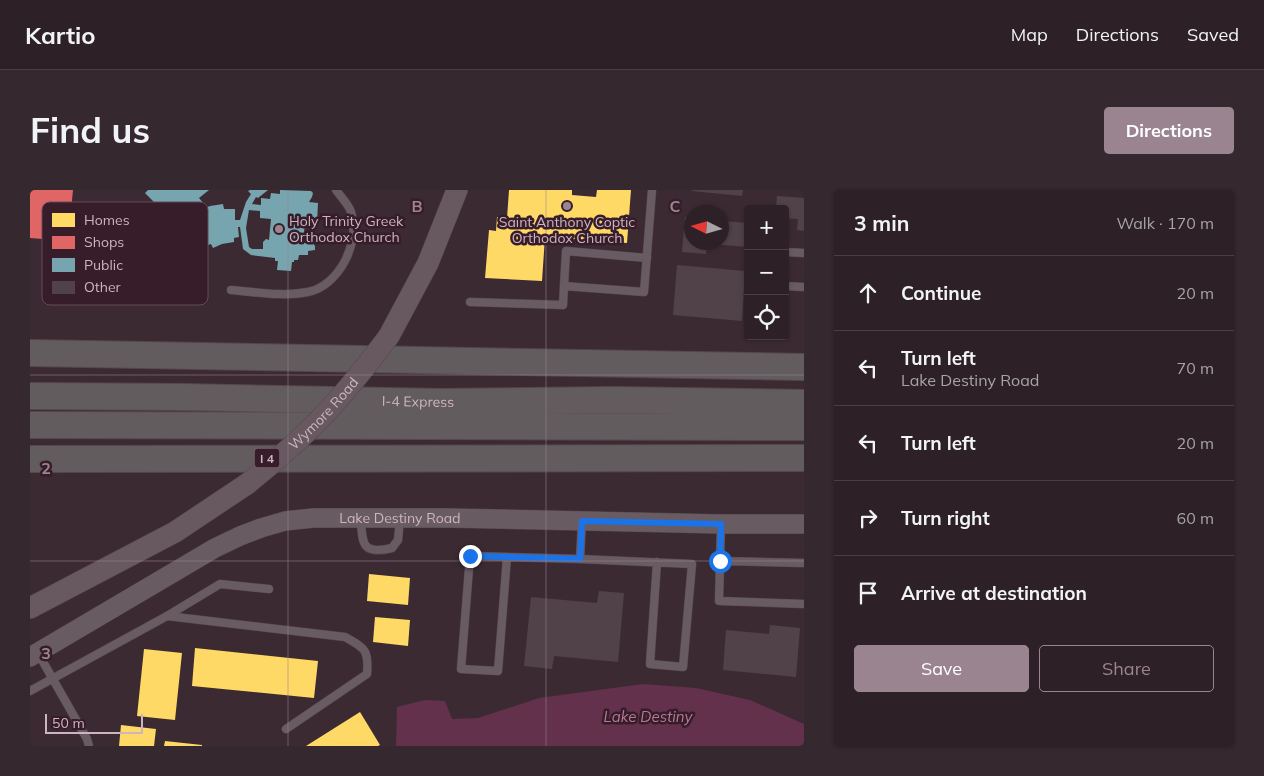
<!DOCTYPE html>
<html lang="en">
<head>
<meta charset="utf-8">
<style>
	:root { --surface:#2d2026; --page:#35282e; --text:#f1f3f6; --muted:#a7a3a7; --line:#483e43; --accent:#9a848f }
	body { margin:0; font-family:Mulish,sans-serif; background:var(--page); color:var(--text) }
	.controls { position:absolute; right:15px; top:15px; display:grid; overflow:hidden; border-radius:5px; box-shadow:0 1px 4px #0004 }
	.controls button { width:45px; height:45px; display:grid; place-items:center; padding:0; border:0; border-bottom:1px solid var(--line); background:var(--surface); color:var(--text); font:25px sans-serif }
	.compass { position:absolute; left:654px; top:15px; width:45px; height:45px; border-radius:50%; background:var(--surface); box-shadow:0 1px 4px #0004; rotate:275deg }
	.scale { position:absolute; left:15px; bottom:12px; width:98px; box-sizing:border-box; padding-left:5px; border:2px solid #ccb4c0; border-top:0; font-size:14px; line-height:18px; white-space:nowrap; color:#ccb4c0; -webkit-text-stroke:4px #371c2a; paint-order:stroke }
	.stop { position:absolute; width:15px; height:15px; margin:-11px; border:4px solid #1a73e8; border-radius:50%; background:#fff }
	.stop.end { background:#1a73e8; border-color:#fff; box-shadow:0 1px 5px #0008 }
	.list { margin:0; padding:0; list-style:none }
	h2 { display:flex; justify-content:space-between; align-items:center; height:65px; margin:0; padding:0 20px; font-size:21px }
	h2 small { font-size:16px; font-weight:400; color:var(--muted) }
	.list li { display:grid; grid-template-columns:32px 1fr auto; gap:15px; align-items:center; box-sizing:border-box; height:75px; padding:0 20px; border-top:1px solid var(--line) }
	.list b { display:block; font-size:19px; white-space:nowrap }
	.list p { margin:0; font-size:16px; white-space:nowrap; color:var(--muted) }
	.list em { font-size:16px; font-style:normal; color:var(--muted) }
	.actions { display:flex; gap:10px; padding:15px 20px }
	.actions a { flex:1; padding:11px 0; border:1px solid var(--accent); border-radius:5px; text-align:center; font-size:18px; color:var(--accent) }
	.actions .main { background:var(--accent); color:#fff }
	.icon { flex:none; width:28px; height:28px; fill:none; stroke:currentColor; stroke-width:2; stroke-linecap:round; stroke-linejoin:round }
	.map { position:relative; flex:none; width:774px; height:556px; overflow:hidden; border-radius:5px }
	header { display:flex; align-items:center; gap:30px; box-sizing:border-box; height:70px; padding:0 25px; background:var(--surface); border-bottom:1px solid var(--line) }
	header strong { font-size:24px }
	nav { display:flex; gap:28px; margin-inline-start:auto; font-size:18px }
	.intro { display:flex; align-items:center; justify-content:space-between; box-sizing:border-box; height:120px; padding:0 30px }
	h1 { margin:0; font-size:35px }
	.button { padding:12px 22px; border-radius:5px; background:var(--accent); color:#fff; font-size:18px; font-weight:700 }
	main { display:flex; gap:30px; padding:0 30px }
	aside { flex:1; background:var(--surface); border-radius:5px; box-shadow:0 1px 4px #0004 }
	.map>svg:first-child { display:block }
</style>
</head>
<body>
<header>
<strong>Kartio</strong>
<nav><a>Map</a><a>Directions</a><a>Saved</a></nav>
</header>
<div class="intro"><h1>Find us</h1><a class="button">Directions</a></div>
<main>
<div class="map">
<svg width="774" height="556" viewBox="0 0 774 556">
	<rect width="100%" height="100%" fill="#3c2a33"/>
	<polygon fill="#63314b" points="613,494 666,498 720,510 774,534 774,556 366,556 367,517 395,510 415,511 422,529 448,528 509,508"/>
	<g fill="#ffd966">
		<polygon points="479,0 542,0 542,5 566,7 567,0 601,0 597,53 515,47 512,91 455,88 459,40 466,41 467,27 477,28"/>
		<polygon points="339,384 380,388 378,415 337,411"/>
		<polygon points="345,427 380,430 378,456 343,452"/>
		<polygon points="165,458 288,471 284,508 162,496"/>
		<polygon points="114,459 152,463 145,530 107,526"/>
		<polygon points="330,522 350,555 348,556 276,556"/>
		<polygon points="91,535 126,539 124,556 89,556"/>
		<polygon points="135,551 172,555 172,556 134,556"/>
	</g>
	<polygon fill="#e06666" points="0,0 43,0 38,51 0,48"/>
	<path fill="#76a5af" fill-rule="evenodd" d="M 118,0 L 179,0 L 169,8 L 174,14 L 170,17 L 173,19 L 180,16 L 193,14 L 194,19 L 205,19 L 205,30 L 210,30 L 216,12 L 221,4 L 218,1 L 220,0 L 238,0 L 228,8 L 226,7 L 222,14 L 231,15 L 231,8 L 240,9 L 241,3 L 250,4 L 250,0 L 281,1 L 283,3 L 282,7 L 279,12 L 288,13 L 287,33 L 275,32 L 273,53 L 283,53 L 285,56 L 285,60 L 278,61 L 278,65 L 269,65 L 268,70 L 264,70 L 264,72 L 262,72 L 261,81 L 247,80 L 248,71 L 245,71 L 245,68 L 221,65 L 213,59 L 210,37 L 208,37 L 209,47 L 204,48 L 204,52 L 192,54 L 183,58 L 181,54 L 178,55 L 169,62 L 158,50 L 156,52 L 158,55 L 151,60 L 148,58 L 119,86 L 82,49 L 107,24 L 113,28 L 126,18 L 124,15 L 125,13 L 115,3 ZM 219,20 L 230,21 L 230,28 L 241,29 L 239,50 L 236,49 L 233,52 L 233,59 L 222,59 L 219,57 L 216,38 Z"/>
	<g fill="#51424a">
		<polygon points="662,0 713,0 712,6 662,1"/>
		<polygon points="747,6 774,8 774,41 767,40 768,29 755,28 755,19 746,19"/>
		<polygon points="655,27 662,28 662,52 677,52 676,64 652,62"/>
		<polygon points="692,31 718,33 718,57 682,54 682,52 692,52"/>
		<polygon points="647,75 715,81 712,131 643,125"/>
		<polygon points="569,401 594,403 588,472 524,466 522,479 494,476 501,407 567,413"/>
		<polygon points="740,435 770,438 766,487 693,480 696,440 739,444"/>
	</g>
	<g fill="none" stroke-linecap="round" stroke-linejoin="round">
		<g stroke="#54464d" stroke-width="9">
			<g id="service">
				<polyline points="755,62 774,63"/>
				<polyline points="534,96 536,61 617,68"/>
				<polyline points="755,96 774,97"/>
				<path d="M 201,100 C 227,102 253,107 278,102 C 309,96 331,52 321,22 C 319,15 311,7 306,0"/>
				<polyline points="440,112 533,115 534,96 614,102 622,0"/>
				<path d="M 331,328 C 332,354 332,365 362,358 L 368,350 L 370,329"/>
				<polyline points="691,334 689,411 774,414"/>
				<polyline points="477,367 468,481 431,479 440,366 550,369 552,331"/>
				<polyline points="550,369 662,374 653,477 620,474 627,372"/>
				<polyline points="690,371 774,373"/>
				<polyline points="137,426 190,394 239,399"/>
				<polyline points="8,463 57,549 59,556"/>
				<path d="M 0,501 L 137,426 L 315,447 C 335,458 339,460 337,484 L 256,539"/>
			</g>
		</g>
		<g stroke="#54464d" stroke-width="20">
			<g id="tertiary">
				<path id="s1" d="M 0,467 L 185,358 L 210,346 L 231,338 L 255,331 L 283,328 L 418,328 L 691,334 L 774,334"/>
			</g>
		</g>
		<g stroke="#54464d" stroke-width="22">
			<g id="secondary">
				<polyline points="359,146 398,73 427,0"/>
				<polyline points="0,418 145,342 217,294"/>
			</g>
		</g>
		<g stroke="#56474f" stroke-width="28">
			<g id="motorway">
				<polyline points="0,163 774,177"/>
				<path id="s2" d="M 0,206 L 153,207 L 409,212 L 583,210 L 774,213"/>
				<polyline points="0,235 774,237"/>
				<polyline points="0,269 774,268"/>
			</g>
		</g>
		<use href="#service" stroke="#695b62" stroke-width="8"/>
		<use href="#tertiary" stroke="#695b62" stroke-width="19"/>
		<use href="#secondary" stroke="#67595f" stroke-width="21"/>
		<use href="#motorway" stroke="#635c5f" stroke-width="26"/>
		<g stroke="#54464d" stroke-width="22" stroke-linecap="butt">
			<g id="secondary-bridge">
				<path id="s3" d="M 217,294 C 243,273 269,251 292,227 C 316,202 338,174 359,146"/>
			</g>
		</g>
		<use href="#secondary-bridge" stroke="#67595f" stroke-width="21"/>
	</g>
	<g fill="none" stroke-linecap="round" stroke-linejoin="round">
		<polyline stroke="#1a73e8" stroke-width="6" points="440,366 550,369 552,331 691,334 690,371"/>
	</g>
	<path fill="none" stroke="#9a848f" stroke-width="1" stroke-opacity="0.55" d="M 258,0 L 258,556M 516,0 L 516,556M 0,185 L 774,185M 0,371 L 774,371"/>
	<g fill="#9a848f" stroke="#371c2a" stroke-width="2">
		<circle cx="537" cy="16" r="5"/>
		<circle cx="249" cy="39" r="5"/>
	</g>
	<g text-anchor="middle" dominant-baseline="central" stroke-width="5" stroke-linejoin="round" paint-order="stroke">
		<rect fill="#371c2a" stroke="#9f8693" stroke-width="1" x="224.5" y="258.5" width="25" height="19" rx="4"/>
		<g font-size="12" font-weight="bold" fill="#ccb4c0">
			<text x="237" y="268">I 4</text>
		</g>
		<g font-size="14" fill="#ccb4c0" stroke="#371c2a" text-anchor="start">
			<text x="259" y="31">Holy Trinity Greek<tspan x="259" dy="16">Orthodox Church</tspan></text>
			<text x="537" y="32" text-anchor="middle">Saint Anthony Coptic<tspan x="537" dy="16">Orthodox Church</tspan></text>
		</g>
		<g font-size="14" fill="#ccb4c0" stroke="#371c2a">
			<text stroke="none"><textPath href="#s2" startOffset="388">I-4 Express</textPath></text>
			<text stroke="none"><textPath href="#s3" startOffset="104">Wymore Road</textPath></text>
			<text stroke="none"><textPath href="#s1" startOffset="405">Lake Destiny Road</textPath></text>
		</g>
		<g font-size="15" font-style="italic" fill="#b67999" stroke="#371c2a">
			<text x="618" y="526">Lake Destiny</text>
		</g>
	</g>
	<rect x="12" y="12" width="166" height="103" rx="8" fill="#371c2a" stroke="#644a57" stroke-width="1"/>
	<rect x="22" y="23" width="23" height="14" fill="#ffd966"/>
	<rect x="22" y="46" width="23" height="13" fill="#e06666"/>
	<rect x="22" y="68" width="23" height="14" fill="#76a5af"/>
	<rect x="22" y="91" width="23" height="13" fill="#51424a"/>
	<g font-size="14" fill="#ccb4c0">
		<text x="54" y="35">Homes</text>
		<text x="54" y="57">Shops</text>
		<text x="54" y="80">Public</text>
		<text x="54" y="102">Other</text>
	</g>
	<g font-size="16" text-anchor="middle" font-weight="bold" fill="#9a848f" stroke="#371c2a" stroke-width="5" stroke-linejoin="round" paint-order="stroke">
		<text x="387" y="22">B</text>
		<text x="645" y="22">C</text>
		<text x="16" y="284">2</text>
		<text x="16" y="469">3</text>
	</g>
</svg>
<div class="controls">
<button>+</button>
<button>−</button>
<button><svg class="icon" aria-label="locate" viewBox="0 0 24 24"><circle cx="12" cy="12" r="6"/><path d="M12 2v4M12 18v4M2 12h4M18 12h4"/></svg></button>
</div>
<svg class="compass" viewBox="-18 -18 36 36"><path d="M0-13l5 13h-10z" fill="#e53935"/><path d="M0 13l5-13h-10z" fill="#a7a3a7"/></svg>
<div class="scale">50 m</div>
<div class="stop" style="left:690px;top:371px"></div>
<div class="stop end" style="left:440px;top:366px"></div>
</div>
<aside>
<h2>3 min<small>Walk · 170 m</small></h2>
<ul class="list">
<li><svg class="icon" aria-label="ahead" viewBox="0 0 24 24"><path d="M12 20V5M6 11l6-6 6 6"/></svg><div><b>Continue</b></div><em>20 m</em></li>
<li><svg class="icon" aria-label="left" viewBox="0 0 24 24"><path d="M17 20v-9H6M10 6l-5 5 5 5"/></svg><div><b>Turn left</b><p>Lake Destiny Road</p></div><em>70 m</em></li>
<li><svg class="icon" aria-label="left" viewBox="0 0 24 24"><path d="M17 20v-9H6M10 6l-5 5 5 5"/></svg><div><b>Turn left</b></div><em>20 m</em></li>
<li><svg class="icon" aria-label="right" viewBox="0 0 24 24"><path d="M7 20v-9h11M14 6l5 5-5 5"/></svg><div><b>Turn right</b></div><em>60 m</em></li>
<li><svg class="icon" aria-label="arrive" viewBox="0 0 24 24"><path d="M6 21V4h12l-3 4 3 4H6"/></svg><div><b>Arrive at destination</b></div></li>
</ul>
<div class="actions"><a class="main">Save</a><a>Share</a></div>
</aside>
</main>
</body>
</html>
